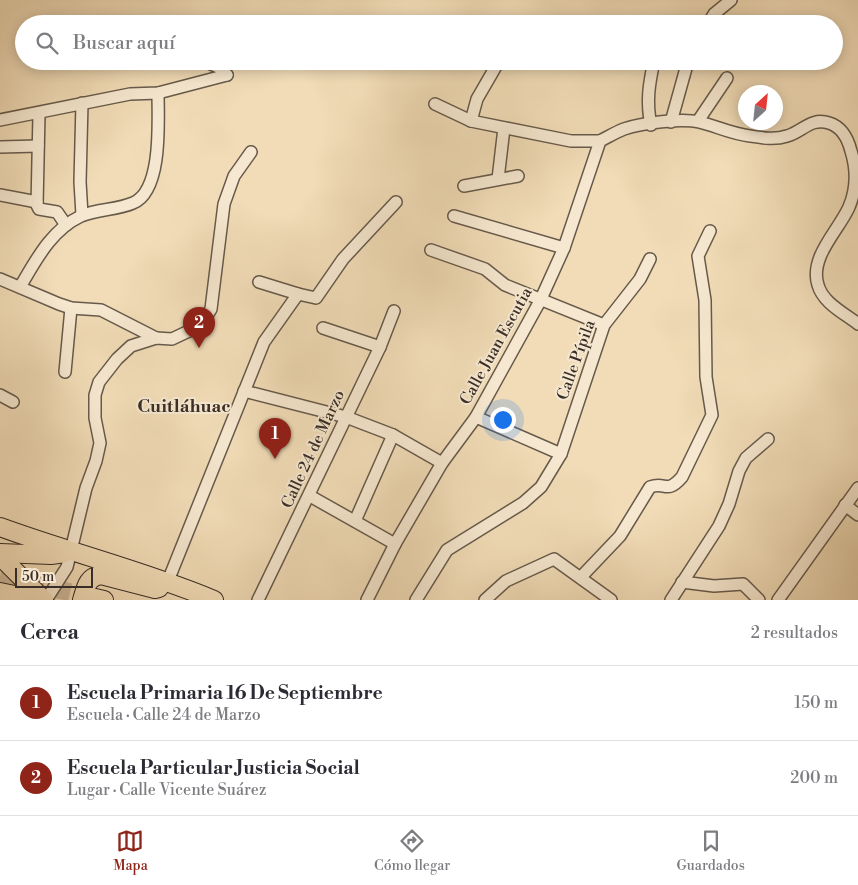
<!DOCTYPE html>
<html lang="es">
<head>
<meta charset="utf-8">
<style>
	:root { --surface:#fff; --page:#f7f7f7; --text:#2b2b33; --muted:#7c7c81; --line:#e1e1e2; --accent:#8f2418 }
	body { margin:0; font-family:"Libre Bodoni",serif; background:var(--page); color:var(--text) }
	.compass { position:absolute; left:738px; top:85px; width:45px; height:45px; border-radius:50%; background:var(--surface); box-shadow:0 2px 12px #0003; rotate:27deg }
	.scale { position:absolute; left:15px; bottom:12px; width:78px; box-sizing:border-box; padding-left:5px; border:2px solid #392e27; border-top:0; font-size:14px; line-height:18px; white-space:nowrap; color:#392e27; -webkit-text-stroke:4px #f6e8d0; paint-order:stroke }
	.you { position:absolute; left:502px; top:419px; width:18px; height:18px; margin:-12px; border:4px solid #fff; border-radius:50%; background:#1a73e8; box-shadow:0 0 0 8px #1a73e833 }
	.badge { display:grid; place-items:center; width:32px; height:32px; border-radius:50%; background:var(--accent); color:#fff; font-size:16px; font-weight:700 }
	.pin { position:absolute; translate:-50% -41px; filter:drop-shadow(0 1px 2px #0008) }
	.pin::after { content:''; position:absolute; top:26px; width:18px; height:15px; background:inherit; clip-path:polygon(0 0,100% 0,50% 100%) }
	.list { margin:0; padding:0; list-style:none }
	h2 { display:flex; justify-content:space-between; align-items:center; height:65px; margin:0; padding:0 20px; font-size:21px }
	h2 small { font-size:16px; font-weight:400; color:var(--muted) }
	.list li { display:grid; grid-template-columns:32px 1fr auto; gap:15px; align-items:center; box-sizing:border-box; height:75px; padding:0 20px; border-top:1px solid var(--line) }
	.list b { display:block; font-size:19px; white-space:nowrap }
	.list p { margin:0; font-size:16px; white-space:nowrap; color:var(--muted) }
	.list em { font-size:16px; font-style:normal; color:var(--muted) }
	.icon { flex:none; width:28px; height:28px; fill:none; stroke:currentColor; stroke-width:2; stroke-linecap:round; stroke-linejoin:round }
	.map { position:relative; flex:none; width:858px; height:600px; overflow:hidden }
	.search { position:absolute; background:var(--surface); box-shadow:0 2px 12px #0003; left:15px; right:15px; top:15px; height:55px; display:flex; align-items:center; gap:12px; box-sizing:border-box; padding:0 18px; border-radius:28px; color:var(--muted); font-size:19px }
	.sheet { height:215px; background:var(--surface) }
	nav { display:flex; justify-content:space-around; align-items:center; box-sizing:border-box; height:70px; border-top:1px solid var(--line); background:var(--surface); font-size:14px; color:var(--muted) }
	nav a { display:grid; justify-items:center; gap:2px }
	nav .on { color:var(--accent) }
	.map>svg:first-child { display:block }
</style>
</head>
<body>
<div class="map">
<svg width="858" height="600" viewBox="0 0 858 600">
	<rect width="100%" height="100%" fill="#f1dcb7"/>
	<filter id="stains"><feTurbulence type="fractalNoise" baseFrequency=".004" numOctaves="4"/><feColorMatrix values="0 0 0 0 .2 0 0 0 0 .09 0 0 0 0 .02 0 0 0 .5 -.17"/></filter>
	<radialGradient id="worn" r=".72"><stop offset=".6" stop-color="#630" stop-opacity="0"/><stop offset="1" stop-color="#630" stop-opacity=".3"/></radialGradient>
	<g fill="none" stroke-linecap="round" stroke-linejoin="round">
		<polyline stroke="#ccb99a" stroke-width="18" stroke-dasharray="18 9" stroke-linecap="butt" points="0,576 91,597"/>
		<g stroke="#675a4b" stroke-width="14">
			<g id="street">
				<polyline points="708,24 714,14 731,0"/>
				<polyline points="204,61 218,67 227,75"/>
				<polyline points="435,104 471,121 571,141 600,141"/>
				<polyline points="39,114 37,205 39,209 57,212 66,225"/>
				<polyline points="0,120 130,94 158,93 227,75"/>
				<polyline points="471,121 477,99 499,61"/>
				<polyline points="698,121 727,78"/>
				<polyline points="671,122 688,61"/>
				<path d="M 651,125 C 646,102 649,84 654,61"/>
				<polyline points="0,147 38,146"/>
				<polyline points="498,179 504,128"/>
				<polyline points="464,186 518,176"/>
				<polyline points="0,195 37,202"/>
				<polyline points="82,215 80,182 82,103"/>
				<polyline points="454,216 564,248"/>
				<polyline points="431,250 485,269 505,285 604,325"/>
				<polyline points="0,279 59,304 71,308 101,310 156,338"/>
				<polyline points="259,282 298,294"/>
				<path d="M 20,287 C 36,260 51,230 81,216 C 97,209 117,210 133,203 C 163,191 158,119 158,93"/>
				<polyline points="323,328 380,347"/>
				<polyline points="65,372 71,308"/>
				<polyline points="244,391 346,417 393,435 442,463"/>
				<polyline points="0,395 13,402"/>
				<polyline points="476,417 561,454"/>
				<polyline points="310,496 395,544"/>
				<polyline points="845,505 858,515"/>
				<polyline points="355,521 393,435"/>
				<path d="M 581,577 L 620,536 L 650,487 C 666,481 666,495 682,477 L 712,415 L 706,377 L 705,300 L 698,256 L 710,231"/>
				<polyline points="168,581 264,342 298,294 316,298 343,259 396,202"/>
				<polyline points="682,582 714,586 743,584 759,600"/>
				<polyline points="46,600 67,567 86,488 96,461 100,443 95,418 95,395 99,382 117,359 131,346 156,338 172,339 191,330 203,322 211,309 224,204 234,176 251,152"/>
				<polyline points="258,600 380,347 394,311"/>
				<path d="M 367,600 L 395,544 L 442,463 L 476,417 L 540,301 L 564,248 L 600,141 C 608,137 616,132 624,129 C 641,123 682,118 699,122 C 716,126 732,134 750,136 C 763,138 775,140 787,136 C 802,132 811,117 829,123 C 842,127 848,139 851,151 C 857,170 857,188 849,207 C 839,230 809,257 818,285 C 823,303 844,313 858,324"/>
				<polyline points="416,600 447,550 523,503 541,487 561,454 604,325 640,279 650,259"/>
				<polyline points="485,600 506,581 554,559 611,600"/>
				<polyline points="671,600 719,526 729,504 739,471 746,458 768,439"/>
				<polyline points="778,600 858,488"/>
			</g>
		</g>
		<g stroke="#392e27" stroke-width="20">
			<g id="primary">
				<path d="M 0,527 C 71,553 145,571 214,600"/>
				<polyline points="0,553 51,555 65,553"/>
				<polyline points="0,556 44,600"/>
				<polyline points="0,592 38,600"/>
				<polyline points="91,597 104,600"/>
				<path d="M 82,600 C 86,587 87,577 101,575 L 155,589 L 159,588"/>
			</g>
		</g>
		<use href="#street" stroke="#f6e8d0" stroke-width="11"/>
		<use href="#primary" stroke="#f1dcb7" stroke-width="18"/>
	</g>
	<g text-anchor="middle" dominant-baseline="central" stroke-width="4" stroke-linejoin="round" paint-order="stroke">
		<g font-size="16" fill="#392e27" stroke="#f6e8d0">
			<text transform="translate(496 346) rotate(-61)">Calle Juan Escutia</text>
			<text transform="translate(576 360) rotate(-70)">Calle Pípila</text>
			<text transform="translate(313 449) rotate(-65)">Calle 24 de Marzo</text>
		</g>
		<g font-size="18" font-weight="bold" fill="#392e27" stroke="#f6e8d0">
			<text x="184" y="406">Cuitláhuac</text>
		</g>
	</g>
	<rect width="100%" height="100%" filter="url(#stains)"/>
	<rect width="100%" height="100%" fill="url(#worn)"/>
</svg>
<svg class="compass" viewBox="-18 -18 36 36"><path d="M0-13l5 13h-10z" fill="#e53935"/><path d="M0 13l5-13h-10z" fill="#7c7c81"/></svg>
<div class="scale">50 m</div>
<div class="you"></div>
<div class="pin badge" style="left:275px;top:459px">1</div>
<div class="pin badge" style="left:199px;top:348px">2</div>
<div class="search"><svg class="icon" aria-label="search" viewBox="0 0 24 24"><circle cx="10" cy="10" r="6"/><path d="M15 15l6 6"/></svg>Buscar aquí</div>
</div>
<section class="sheet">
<h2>Cerca<small>2 resultados</small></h2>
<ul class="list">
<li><span class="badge">1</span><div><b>Escuela Primaria 16 De Septiembre</b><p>Escuela · Calle 24 de Marzo</p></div><em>150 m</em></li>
<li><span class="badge">2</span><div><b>Escuela Particular Justicia Social</b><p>Lugar · Calle Vicente Suárez</p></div><em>200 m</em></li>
</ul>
</section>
<nav>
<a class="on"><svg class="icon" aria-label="map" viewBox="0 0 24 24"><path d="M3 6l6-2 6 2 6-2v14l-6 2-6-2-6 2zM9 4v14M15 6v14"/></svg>Mapa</a>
<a><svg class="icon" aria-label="directions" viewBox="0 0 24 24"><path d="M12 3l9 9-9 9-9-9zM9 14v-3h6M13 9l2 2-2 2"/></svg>Cómo llegar</a>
<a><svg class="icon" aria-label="saved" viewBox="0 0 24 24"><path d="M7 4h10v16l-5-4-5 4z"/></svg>Guardados</a>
</nav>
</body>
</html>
